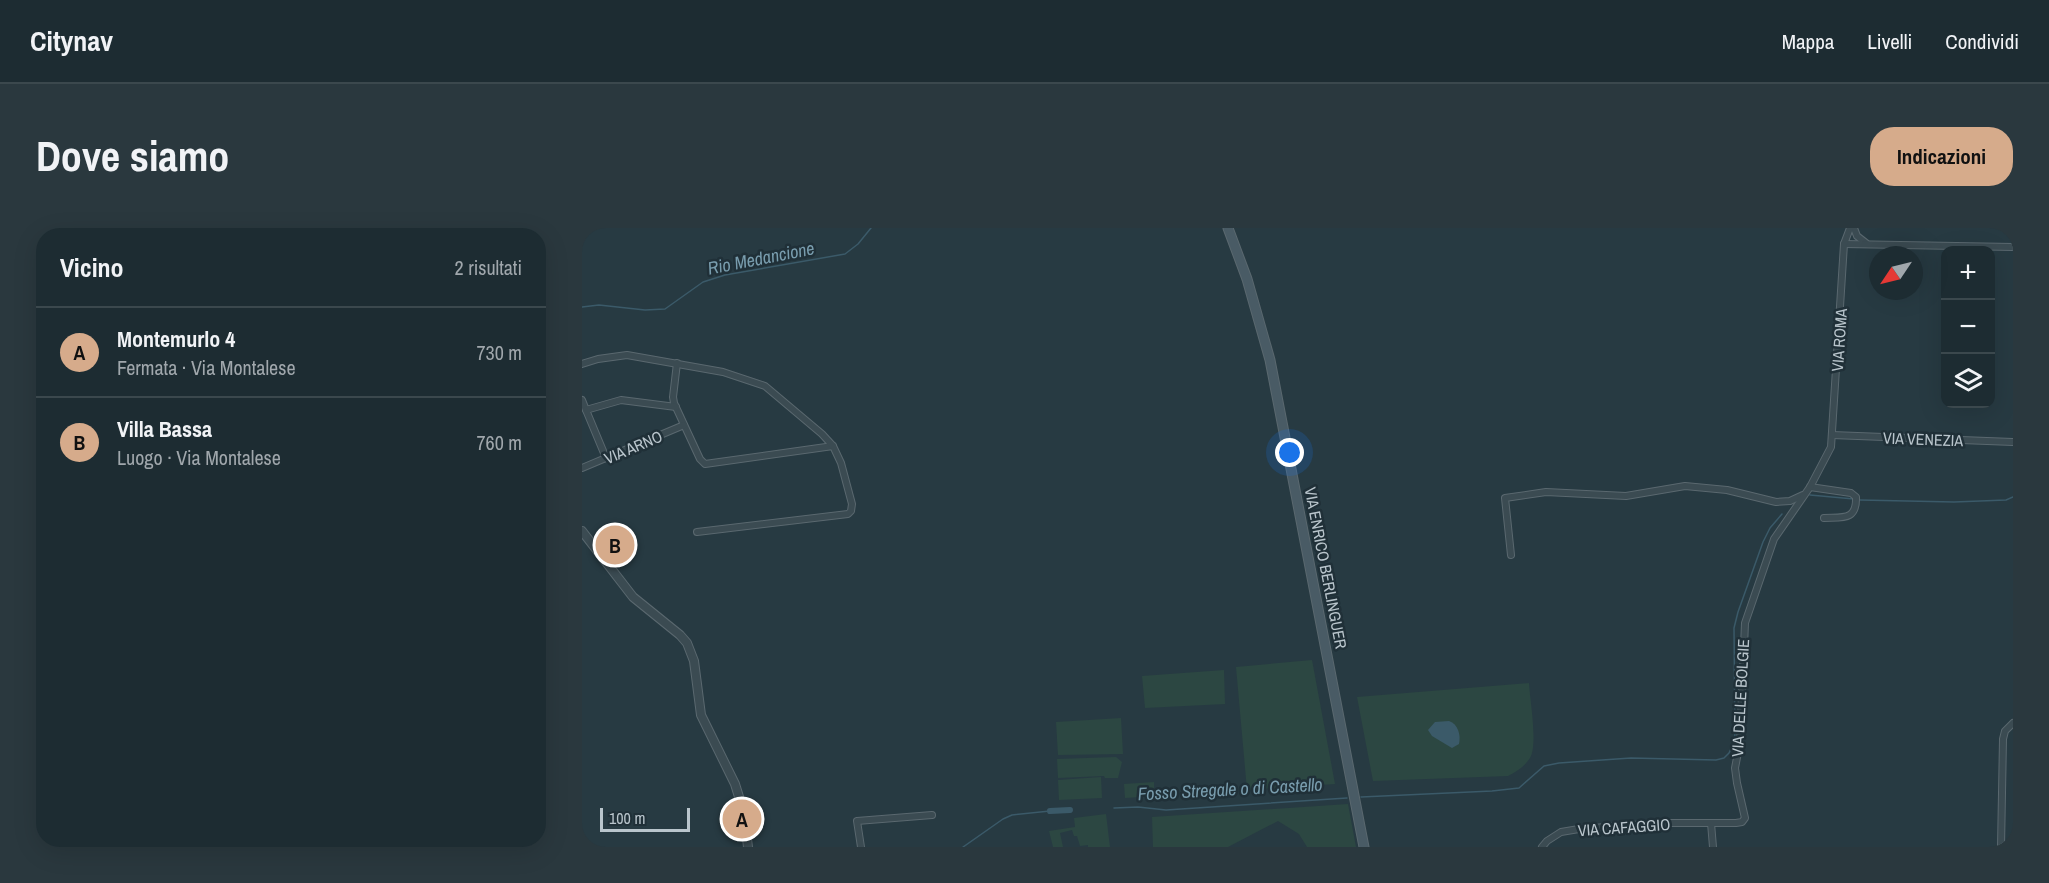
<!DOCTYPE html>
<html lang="it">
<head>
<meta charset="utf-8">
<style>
	:root { --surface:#1d2c32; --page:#2a383e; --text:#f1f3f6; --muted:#a0a7ac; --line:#3b484d; --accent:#d6ab8b }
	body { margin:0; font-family:"Archivo Narrow",sans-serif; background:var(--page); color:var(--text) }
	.controls { position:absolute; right:18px; top:18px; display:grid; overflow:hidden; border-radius:12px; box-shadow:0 6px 24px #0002 }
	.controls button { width:54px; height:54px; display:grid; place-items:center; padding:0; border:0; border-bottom:2px solid var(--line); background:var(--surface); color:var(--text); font:30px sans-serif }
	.compass { position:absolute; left:1287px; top:18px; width:54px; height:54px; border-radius:50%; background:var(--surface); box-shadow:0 6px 24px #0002; rotate:235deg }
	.scale { position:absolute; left:18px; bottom:15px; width:90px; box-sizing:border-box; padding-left:6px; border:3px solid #b9c5cc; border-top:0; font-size:16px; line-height:21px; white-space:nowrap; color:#b9c5cc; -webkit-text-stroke:4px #203038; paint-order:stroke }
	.you { position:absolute; left:708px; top:225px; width:21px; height:21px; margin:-15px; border:4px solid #fff; border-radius:50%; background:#1a73e8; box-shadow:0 0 0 9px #1a73e833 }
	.badge { display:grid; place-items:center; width:39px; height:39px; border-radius:50%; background:var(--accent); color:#111; font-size:20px; font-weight:700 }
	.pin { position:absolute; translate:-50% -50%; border:3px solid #fff; box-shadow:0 2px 6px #0006 }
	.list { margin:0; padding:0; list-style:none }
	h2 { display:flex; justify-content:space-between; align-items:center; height:78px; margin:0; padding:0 24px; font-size:26px }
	h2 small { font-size:20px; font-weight:400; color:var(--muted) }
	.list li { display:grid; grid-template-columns:39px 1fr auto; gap:18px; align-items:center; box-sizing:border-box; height:90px; padding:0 24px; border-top:2px solid var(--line) }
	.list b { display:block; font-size:22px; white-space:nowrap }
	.list p { margin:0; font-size:20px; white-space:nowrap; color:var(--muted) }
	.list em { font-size:20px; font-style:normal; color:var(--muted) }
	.icon { flex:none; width:33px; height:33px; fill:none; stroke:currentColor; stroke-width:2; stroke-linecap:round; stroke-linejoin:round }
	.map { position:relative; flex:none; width:1431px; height:619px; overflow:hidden; border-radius:24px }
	header { display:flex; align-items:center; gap:36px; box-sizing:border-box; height:84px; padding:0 30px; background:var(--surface); border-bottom:2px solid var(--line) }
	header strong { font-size:28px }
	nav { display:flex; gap:33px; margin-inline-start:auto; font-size:21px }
	.intro { display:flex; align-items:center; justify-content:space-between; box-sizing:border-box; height:144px; padding:0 36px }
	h1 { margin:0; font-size:42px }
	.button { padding:15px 27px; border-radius:24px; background:var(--accent); color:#111; font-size:21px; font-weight:700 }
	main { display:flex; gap:36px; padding:0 36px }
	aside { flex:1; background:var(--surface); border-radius:24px; box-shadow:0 6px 24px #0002 }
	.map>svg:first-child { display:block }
</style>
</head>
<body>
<header>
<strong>Citynav</strong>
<nav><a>Mappa</a><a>Livelli</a><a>Condividi</a></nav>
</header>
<div class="intro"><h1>Dove siamo</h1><a class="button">Indicazioni</a></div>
<main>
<aside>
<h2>Vicino<small>2 risultati</small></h2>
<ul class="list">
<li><span class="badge">A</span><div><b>Montemurlo 4</b><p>Fermata · Via Montalese</p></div><em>730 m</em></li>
<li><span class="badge">B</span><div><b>Villa Bassa</b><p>Luogo · Via Montalese</p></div><em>760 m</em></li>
</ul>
</aside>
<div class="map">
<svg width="1431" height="619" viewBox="0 0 1431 619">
	<rect width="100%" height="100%" fill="#273a42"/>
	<g fill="#2c4742">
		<polygon points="730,432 753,556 665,562 654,439"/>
		<polygon points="642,442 643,476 563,480 560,448"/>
		<path d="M 947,455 C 948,473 956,517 948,530 C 943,538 934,544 926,548 L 791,553 L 775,469 Z"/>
		<polygon points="539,490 541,526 476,527 474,494"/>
		<polygon points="534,529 540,534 536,550 523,550 522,548 476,550 475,531"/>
		<polygon points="519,549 520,570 477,572 476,552"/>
		<polygon points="572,554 572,568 543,570 542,556"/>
		<polygon points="766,576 774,619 725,619 717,606 696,593 646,619 571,619 570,589"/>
		<polygon points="524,586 528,619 506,619 506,617 498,618 495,608 492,608 490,602 478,605 481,619 471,619 467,603 493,599 492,590"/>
	</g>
	<path fill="#3b5a69" d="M 867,493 C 876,496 879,507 877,516 L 870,520 L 850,508 L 846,502 L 853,494 Z"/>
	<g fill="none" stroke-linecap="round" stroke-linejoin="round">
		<g stroke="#3b5a69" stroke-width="1.5">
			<polyline points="0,79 17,77 63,82 83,81 121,54 143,47 263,26 276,16 289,0"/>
			<polyline points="1228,267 1272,271"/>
			<polyline points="1278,272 1372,274 1424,272 1431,269"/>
			<polyline points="779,569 910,563 937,560 962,538 977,535 1049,530 1134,532 1142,530 1147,525 1153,512 1152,400 1156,384 1181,314 1188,300 1200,286"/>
			<polyline points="532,580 556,579 584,582 765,570"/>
			<polyline points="381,619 421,591 430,587 468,583"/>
		</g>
		<polyline stroke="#3b5a69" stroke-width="6" points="468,583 488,582"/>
		<g stroke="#5a686f" stroke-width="8">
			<g id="minor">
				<polyline points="1272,0 1275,8 1284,15"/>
				<polyline points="1262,16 1431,19"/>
				<polyline points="95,135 91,169 92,175 118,231 123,236 251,218"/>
				<polyline points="0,136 16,131 45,127 141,144 183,158 240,206 251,218 259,235 270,276 269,283 266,286 115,304"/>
				<polyline points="0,172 4,182"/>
				<polyline points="1250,207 1431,214"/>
				<polyline points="24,230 4,182 39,172 94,179"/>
				<polyline points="0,240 102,197"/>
				<path d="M 1228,259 L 1269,265 L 1274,269 C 1275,293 1260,289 1242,290"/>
				<polyline points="929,327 923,270 964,264 1044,268 1103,258 1145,262 1194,274 1208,273 1221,267"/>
				<polyline points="1129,595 1131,619"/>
				<polyline points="279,619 275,593 350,587"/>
				<polyline points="960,619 965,613 979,604 997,601 1077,595 1154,595 1160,594 1163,590 1155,555 1153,540 1158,514 1163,395 1192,311 1228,259 1249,219 1262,16 1268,0"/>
				<polyline points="1419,619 1421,511 1423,503 1431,495"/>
			</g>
		</g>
		<g stroke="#5a686f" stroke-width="10">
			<polyline id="tertiary" points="0,303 51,369 98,407 105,415 112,433 119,487 153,556 162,585 166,619"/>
		</g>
		<g stroke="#5a686f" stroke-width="11">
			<polyline id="secondary" points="646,0 665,51 688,132 782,619"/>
		</g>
		<use href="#minor" stroke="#3b4b52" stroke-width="6"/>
		<use href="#tertiary" stroke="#3b4b52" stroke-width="8"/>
		<use href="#secondary" stroke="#495b65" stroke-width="9"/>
	</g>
	<g text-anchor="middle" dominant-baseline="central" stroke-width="5" stroke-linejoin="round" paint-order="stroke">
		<g font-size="16" fill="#b9c5cc" stroke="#203038">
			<text transform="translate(1257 112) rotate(-86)">VIA ROMA</text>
			<text transform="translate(1341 211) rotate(2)">VIA VENEZIA</text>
			<text transform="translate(51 219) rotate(-23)">VIA ARNO</text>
			<text transform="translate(744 340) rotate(79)">VIA ENRICO BERLINGUER</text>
			<text transform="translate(1158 470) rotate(-87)">VIA DELLE BOLGIE</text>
			<text transform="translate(1042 599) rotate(-4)">VIA CAFAGGIO</text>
		</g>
		<g font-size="18" font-style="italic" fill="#799dae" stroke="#203038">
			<text transform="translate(179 30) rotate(-11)">Rio Medancione</text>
			<text transform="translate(648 561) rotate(-3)">Fosso Stregale o di Castello</text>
		</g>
	</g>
</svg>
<div class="controls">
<button>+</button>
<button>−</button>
<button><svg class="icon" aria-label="layers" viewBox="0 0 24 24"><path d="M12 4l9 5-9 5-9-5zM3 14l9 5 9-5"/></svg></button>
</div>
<svg class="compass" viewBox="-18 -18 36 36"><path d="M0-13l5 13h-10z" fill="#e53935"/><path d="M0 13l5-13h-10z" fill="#a0a7ac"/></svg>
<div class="scale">100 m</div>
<div class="you"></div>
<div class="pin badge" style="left:160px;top:591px">A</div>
<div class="pin badge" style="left:33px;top:317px">B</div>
</div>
</main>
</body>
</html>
